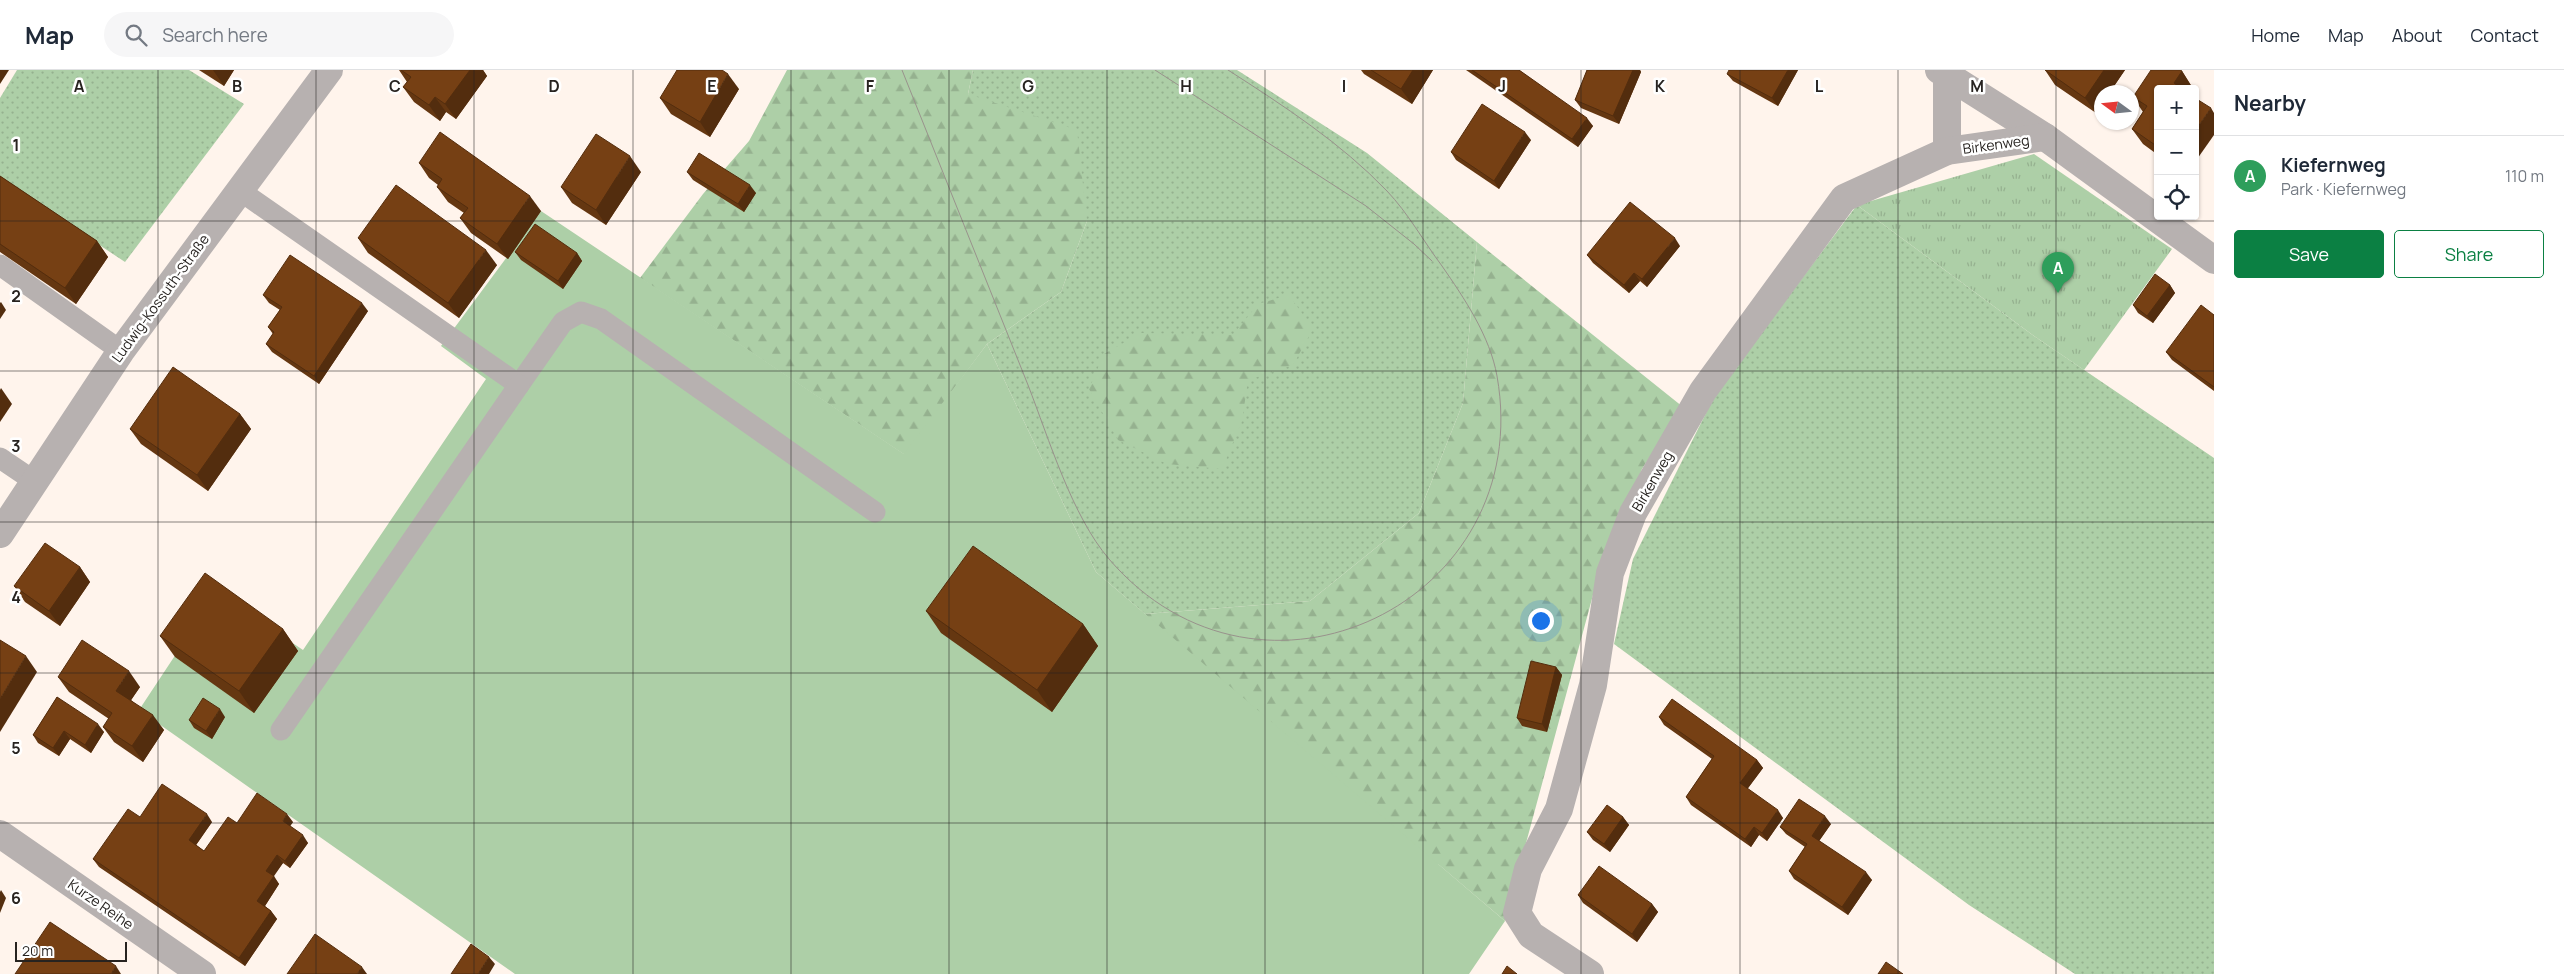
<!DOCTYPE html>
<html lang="en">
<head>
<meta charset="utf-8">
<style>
	:root { --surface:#fff; --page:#f6f6f7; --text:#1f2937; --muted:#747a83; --line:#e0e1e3; --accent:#0b8043 }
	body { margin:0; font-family:Manrope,sans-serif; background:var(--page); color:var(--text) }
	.controls { position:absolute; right:15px; top:15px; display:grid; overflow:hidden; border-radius:5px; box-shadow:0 1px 4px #0004 }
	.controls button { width:45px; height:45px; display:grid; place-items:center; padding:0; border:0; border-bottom:1px solid var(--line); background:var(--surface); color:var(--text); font:25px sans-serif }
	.compass { position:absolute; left:2094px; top:15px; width:45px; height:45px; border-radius:50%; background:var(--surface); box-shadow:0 1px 4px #0004; rotate:285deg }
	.scale { position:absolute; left:15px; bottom:12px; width:112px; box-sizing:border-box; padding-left:5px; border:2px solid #272320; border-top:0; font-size:14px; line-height:18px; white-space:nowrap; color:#272320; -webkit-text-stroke:4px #fff; paint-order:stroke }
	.you { position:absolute; left:1540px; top:550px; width:18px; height:18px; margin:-12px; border:4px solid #fff; border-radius:50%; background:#1a73e8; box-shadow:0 0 0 8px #1a73e833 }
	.badge { display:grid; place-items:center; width:32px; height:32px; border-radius:50%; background:var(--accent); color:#fff; font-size:16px; font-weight:700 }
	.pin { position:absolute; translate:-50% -41px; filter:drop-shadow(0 1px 2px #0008) }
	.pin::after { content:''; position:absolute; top:26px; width:18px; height:15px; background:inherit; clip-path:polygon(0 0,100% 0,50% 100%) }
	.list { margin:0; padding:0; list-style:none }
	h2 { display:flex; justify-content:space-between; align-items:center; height:65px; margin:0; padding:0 20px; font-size:21px }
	h2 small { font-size:16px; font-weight:400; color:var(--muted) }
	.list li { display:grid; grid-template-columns:32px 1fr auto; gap:15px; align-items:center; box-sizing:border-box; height:80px; padding:0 20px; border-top:1px solid var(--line) }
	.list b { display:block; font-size:19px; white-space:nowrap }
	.list p { margin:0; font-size:16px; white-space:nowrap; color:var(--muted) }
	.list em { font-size:16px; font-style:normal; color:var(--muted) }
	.actions { display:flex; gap:10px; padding:15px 20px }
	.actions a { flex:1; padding:11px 0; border:1px solid var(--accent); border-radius:5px; text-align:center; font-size:18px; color:var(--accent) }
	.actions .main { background:var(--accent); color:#fff }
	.icon { flex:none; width:28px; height:28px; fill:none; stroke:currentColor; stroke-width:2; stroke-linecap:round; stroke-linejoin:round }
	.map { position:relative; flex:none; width:2214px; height:904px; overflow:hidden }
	header { display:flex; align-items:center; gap:30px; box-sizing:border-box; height:70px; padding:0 25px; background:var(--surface); border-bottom:1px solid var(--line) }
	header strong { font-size:24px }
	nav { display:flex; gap:28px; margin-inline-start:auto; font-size:18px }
	.search { width:350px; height:45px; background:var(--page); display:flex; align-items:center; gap:12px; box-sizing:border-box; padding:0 18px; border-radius:28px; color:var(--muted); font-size:19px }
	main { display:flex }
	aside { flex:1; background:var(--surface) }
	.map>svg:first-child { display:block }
</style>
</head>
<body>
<header>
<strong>Map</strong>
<div class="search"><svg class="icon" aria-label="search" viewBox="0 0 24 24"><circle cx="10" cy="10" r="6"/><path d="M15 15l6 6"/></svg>Search here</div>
<nav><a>Home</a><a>Map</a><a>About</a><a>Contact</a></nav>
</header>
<main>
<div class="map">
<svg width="2214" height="904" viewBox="0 0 2214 904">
	<defs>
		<pattern id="grass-dots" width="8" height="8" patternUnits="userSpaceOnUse" patternTransform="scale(1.25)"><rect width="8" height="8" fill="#adcfa7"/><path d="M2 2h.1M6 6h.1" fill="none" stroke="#95b18f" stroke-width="1.8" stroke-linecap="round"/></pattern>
		<pattern id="forest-firs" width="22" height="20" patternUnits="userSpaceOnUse" patternTransform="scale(1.25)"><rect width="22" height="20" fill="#adcfa7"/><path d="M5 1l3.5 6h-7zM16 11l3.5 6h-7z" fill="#95b18f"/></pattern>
		<pattern id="park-tufts" width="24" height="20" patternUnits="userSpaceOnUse" patternTransform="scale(1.25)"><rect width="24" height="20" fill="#adcfa7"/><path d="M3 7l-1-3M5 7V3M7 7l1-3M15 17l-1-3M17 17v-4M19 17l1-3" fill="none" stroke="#95b18f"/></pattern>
	</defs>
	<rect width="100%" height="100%" fill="#fff4ec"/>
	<g fill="url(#grass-dots)">
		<polygon points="17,0 189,0 244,34 125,192 0,109 0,28"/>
		<polygon points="973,0 1237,0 1367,83 1477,172 1463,333 1419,443 1310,531 1145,544 1096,502 987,274 1061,222 1087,151 968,24"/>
		<polygon points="1857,135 2034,266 2214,388 2214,904 2075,904 1969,835 1614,574 1633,489 1716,323"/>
	</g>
	<g fill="url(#forest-firs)">
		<polygon points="787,0 973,0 968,24 1077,60 1087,151 1061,222 987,274 905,385 640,208 703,124 749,71"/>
		<polygon points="1477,172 1683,337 1642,399 1600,499 1505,851 1438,794 1469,904 1145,544 1310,531 1419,443 1463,333"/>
		<polygon points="1289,225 1313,259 1293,295 1248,310 1242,351 1222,399 1167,394 1118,370 1089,319 1104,284 1141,263 1233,265 1258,234"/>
	</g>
	<polygon fill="url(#park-tufts)" points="2034,84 2172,179 2084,300 2034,266 1857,135"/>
	<polygon fill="#adcfa7" points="541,141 904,384 987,274 1096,502 1505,851 1469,904 515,904 139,640 217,522 303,580 486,309 441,276"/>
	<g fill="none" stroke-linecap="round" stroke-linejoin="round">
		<g stroke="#b7b1b0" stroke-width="21">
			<polyline points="239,120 519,315 563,252 581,242 601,249 875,442"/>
			<polyline points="0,195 121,281"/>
			<polyline points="0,388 34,411"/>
			<polyline points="281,660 519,315"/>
		</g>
		<g stroke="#b7b1b0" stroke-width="28">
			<polyline points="1939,0 2045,67 2214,190"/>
			<polyline points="1947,81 1947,5"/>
			<polyline points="0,764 202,904"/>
			<polyline points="1590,904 1531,865 1517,843 1528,799 1559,739 1593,615 1610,503 1633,443 1703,321 1844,128 1947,81 2045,67"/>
		</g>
		<polyline stroke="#b7b1b0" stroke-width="28" points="0,464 121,281 329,0"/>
		<g stroke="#99928c" stroke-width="1">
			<path d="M 902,0 C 944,105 986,210 1028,315 C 1049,369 1072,446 1109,489 C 1261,666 1537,531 1497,306 C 1490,266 1464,228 1442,196 C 1424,172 1408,143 1387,121 C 1341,73 1284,36 1228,0"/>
			<polyline points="1155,0 1366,136 1414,174 1432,191"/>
		</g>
	</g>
	<g fill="#653711">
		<polygon points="199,0 234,0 224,16"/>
		<polygon points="399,0 483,0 487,6 456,49 446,42 440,51 414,32 403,17 407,12"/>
		<polygon points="1361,0 1433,0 1412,34 1364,4"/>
		<polygon points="1466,0 1519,0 1593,56 1578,77"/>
		<polygon points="1587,0 1640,0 1641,2 1619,54 1581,38 1575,30"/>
		<polygon points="1798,0 1778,36 1733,11 1727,4"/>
		<polygon points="2045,0 2125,0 2110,22 2102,22 2096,43 2055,15"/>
		<polygon points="2182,1 2192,17 2158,19 2158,85 2143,74 2132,59 2143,42 2133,27"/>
		<polygon points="739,19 710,67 671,44 660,28"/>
		<polygon points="1531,70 1499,119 1456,90 1451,82"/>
		<polygon points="419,93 541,141 508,189 471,163 460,148 464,143 448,132 437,117 438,115 429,108"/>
		<polygon points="641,102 606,155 572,133 561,117"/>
		<polygon points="687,102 756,123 744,142 693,110"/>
		<polygon points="0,106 97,171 108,187 76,234 0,182"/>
		<polygon points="358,168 497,195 459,248 368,183"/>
		<polygon points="1680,176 1647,217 1640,211 1629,223 1593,193 1587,185"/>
		<polygon points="515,182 577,183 582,191 563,219 521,190"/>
		<polygon points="2170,215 2175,223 2153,253 2138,243 2133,235"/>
		<polygon points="263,225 368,241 319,314 272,282 266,274 273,264 268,257 280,240 269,233"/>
		<polygon points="2214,245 2214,321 2172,290 2166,282"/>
		<polygon points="240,344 251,359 208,421 141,374 130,359"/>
		<polygon points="80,497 90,512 60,556 25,532 14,516"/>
		<polygon points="926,541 1083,554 1098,576 1052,642 941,563"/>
		<polygon points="283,559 298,581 254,643 175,587 160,566"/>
		<polygon points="1556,597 1562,605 1547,662 1522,656 1517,648"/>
		<polygon points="58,607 140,617 131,630 164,660 143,692 114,672 103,657 109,649 69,622"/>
		<polygon points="57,627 104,662 91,683 70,669 59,686 38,673 33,665"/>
		<polygon points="225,647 212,669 194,658 189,650"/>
		<polygon points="1659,647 1757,690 1763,698 1747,719 1783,748 1767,771 1759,765 1751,777 1691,735 1686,727 1712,689 1664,655"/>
		<polygon points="140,747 212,752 196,775 204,781 237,753 293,752 290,756 308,773 290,798 283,793 273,806 279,814 265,836 271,841 277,849 245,896 99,797 93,789"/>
		<polygon points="1623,747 1629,755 1610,782 1593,770 1587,762"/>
		<polygon points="1831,754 1819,771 1872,810 1848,845 1794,809 1789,801 1805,777 1786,764 1780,757"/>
		<polygon points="1578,825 1652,834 1658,842 1637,872 1583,833"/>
	</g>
	<g fill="#532d0e">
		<polygon points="0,0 9,0 0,14"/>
		<polygon points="213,0 234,0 224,16"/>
		<polygon points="470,0 483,0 487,6 456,49 445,34"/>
		<polygon points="1413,0 1433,0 1412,34 1401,19"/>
		<polygon points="1633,0 1640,0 1641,2 1619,54 1613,46"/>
		<polygon points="1788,0 1798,0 1778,36 1772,28"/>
		<polygon points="2104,0 2125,0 2110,22 2102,22 2102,35 2096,43 2085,28"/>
		<polygon points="2182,1 2192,17 2191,19 2178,19 2174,13"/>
		<polygon points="728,4 739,19 710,67 700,52"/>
		<polygon points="435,27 446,42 440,51 429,35"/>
		<polygon points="2211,38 2214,43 2214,65 2195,92 2195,61"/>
		<polygon points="1587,48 1593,56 1578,77 1572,69"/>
		<polygon points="1525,62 1531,70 1499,119 1494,111"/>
		<polygon points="630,86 641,102 606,155 596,140"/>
		<polygon points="750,115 756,123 744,142 738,134"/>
		<polygon points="530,126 541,141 508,189 497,174"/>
		<polygon points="1675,168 1680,176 1647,217 1642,209"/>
		<polygon points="97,171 108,187 76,234 65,218"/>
		<polygon points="486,180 497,195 459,248 448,233"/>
		<polygon points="577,183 582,191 563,219 558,211"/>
		<polygon points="1634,203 1640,211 1629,223 1624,215"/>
		<polygon points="2170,215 2175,223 2153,253 2147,246"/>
		<polygon points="1,232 6,240 0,249 0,233"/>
		<polygon points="362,233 368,241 319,314 314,306"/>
		<polygon points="1,318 12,334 0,352 0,320"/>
		<polygon points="240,344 251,359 208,421 197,405"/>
		<polygon points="80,497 90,512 60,556 49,541"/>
		<polygon points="1083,554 1098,576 1052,642 1037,620"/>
		<polygon points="283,559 298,581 254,643 239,621"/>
		<polygon points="26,586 37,602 0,662 0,629"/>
		<polygon points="1556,597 1562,605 1547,662 1542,654"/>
		<polygon points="129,601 140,617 127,636 116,621"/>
		<polygon points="220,639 225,647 212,669 206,661"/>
		<polygon points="153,645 164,660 143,692 132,676"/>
		<polygon points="98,654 104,662 91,683 85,675"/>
		<polygon points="64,661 70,669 59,686 53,678"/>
		<polygon points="1757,690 1763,698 1746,721 1740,713"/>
		<polygon points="1778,740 1783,748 1767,771 1762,763"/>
		<polygon points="207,744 212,752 194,778 189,770"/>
		<polygon points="287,744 293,752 288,759 283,751"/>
		<polygon points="1825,746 1831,754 1817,774 1812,766"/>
		<polygon points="1623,747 1629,755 1610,782 1604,774"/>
		<polygon points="1754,757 1759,765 1751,777 1745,769"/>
		<polygon points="303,765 308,773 290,798 285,791"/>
		<polygon points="277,785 283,793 272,809 266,801"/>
		<polygon points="1866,802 1872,810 1848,845 1842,837"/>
		<polygon points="274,806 279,814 263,839 257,831"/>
		<polygon points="1,820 6,828 0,843 0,822"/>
		<polygon points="1652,834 1658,842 1637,872 1632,864"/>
		<polygon points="271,841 277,849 245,896 239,888"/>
		<polygon points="489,887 495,894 489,904 478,904"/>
		<polygon points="116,896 121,904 111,904"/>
		<polygon points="362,897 367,904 357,904"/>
	</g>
	<g fill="#764014" stroke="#532d0e">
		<polygon points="401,0 470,0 445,34 435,27 429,35 403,17 411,7"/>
		<polygon points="677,0 722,0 728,4 700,52 660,28"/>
		<polygon points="1371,0 1413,0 1401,19"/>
		<polygon points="1472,0 1519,0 1587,48 1572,69"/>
		<polygon points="1587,0 1633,0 1613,46 1575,30"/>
		<polygon points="1729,0 1788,0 1772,28 1727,4"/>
		<polygon points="2045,0 2104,0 2085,28"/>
		<polygon points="2151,0 2180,0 2182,1 2174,13 2182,19 2158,19 2158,77 2132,59 2147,36 2133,27"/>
		<polygon points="2195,28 2211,38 2195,61"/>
		<polygon points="1482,34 1525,62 1494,111 1451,82"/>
		<polygon points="440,62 530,126 497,174 460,148 468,138 437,117 442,109 419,93"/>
		<polygon points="596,64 630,86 596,140 561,117"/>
		<polygon points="699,83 750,115 738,134 687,102"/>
		<polygon points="0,106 97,171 65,218 0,174"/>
		<polygon points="396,115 486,180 448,233 358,168"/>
		<polygon points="1630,132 1675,168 1642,209 1634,203 1624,215 1587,185"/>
		<polygon points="535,154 577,183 558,211 515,182"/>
		<polygon points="290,185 362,233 314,306 266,274 274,262 268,257 282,237 263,225"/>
		<polygon points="2155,204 2170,215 2147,246 2133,235"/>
		<polygon points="2201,235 2214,245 2214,317 2166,282"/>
		<polygon points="173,297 240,344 197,405 130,359"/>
		<polygon points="45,473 80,497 49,541 14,516"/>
		<polygon points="973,476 1083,554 1037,620 926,541"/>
		<polygon points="205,503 283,559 239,621 160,566"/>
		<polygon points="0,570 26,586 0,629"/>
		<polygon points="82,570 129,601 116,621 153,645 132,676 103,657 112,643 58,607"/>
		<polygon points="1531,591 1556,597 1542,654 1517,648"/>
		<polygon points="57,627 98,654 85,675 64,661 53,678 33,665"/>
		<polygon points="203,628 220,639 206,661 189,650"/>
		<polygon points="1672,629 1757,690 1740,713 1778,740 1762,763 1754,757 1745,769 1686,727 1714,686 1659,647"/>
		<polygon points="162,714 207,744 189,770 204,781 228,747 237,753 257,723 287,744 283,751 303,765 285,791 277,785 266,801 274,806 257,831 271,841 239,888 93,789 128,739 140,747"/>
		<polygon points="1799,729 1825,746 1812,766 1866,802 1842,837 1789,801 1807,774 1780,757"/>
		<polygon points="1607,735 1623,747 1604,774 1587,762"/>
		<polygon points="1599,796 1652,834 1632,864 1578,825"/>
		<polygon points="50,852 116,896 111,904 15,904"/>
		<polygon points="315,864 362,897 357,904 287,904"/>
		<polygon points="471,874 489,887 478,904 451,904"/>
		<polygon points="1886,892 1903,904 1878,904"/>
		<polygon points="1507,896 1517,904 1502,904"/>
	</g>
	<path fill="none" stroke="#272320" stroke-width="1" stroke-opacity="0.55" d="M 158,0 L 158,904M 316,0 L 316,904M 474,0 L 474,904M 633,0 L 633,904M 791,0 L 791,904M 949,0 L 949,904M 1107,0 L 1107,904M 1265,0 L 1265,904M 1423,0 L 1423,904M 1581,0 L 1581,904M 1740,0 L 1740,904M 1898,0 L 1898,904M 2056,0 L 2056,904M 0,151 L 2214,151M 0,301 L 2214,301M 0,452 L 2214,452M 0,603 L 2214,603M 0,753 L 2214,753"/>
	<g text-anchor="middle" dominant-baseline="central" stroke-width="5" stroke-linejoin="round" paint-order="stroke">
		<g font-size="14" fill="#272320" stroke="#fff">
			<text transform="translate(1996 74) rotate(-8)">Birkenweg</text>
			<text transform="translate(160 228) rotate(-54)">Ludwig-Kossuth-Straße</text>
			<text transform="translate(1652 411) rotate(-60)">Birkenweg</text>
			<text transform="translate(101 834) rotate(35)">Kurze Reihe</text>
		</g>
	</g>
	<g font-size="16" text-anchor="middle" font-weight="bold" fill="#272320" stroke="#fff" stroke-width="5" stroke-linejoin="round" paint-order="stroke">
		<text x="79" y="22">A</text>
		<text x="237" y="22">B</text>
		<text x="395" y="22">C</text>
		<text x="554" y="22">D</text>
		<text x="712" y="22">E</text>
		<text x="870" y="22">F</text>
		<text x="1028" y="22">G</text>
		<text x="1186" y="22">H</text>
		<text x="1344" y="22">I</text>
		<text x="1502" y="22">J</text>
		<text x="1660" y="22">K</text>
		<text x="1819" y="22">L</text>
		<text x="1977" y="22">M</text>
		<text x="16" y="81">1</text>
		<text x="16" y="232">2</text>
		<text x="16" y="382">3</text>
		<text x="16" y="533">4</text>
		<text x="16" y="684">5</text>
		<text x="16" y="834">6</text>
	</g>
</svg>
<div class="controls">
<button>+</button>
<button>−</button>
<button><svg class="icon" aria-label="locate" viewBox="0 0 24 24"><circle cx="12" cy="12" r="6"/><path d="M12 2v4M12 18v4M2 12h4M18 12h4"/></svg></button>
</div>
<svg class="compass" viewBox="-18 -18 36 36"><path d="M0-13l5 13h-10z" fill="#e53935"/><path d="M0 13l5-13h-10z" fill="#747a83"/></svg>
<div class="scale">20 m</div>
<div class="you"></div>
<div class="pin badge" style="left:2058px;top:223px;background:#2e9e5b">A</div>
</div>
<aside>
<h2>Nearby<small></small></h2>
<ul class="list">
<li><span class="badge" style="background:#2e9e5b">A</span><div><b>Kiefernweg</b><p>Park · Kiefernweg</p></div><em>110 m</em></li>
</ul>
<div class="actions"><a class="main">Save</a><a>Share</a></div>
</aside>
</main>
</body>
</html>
